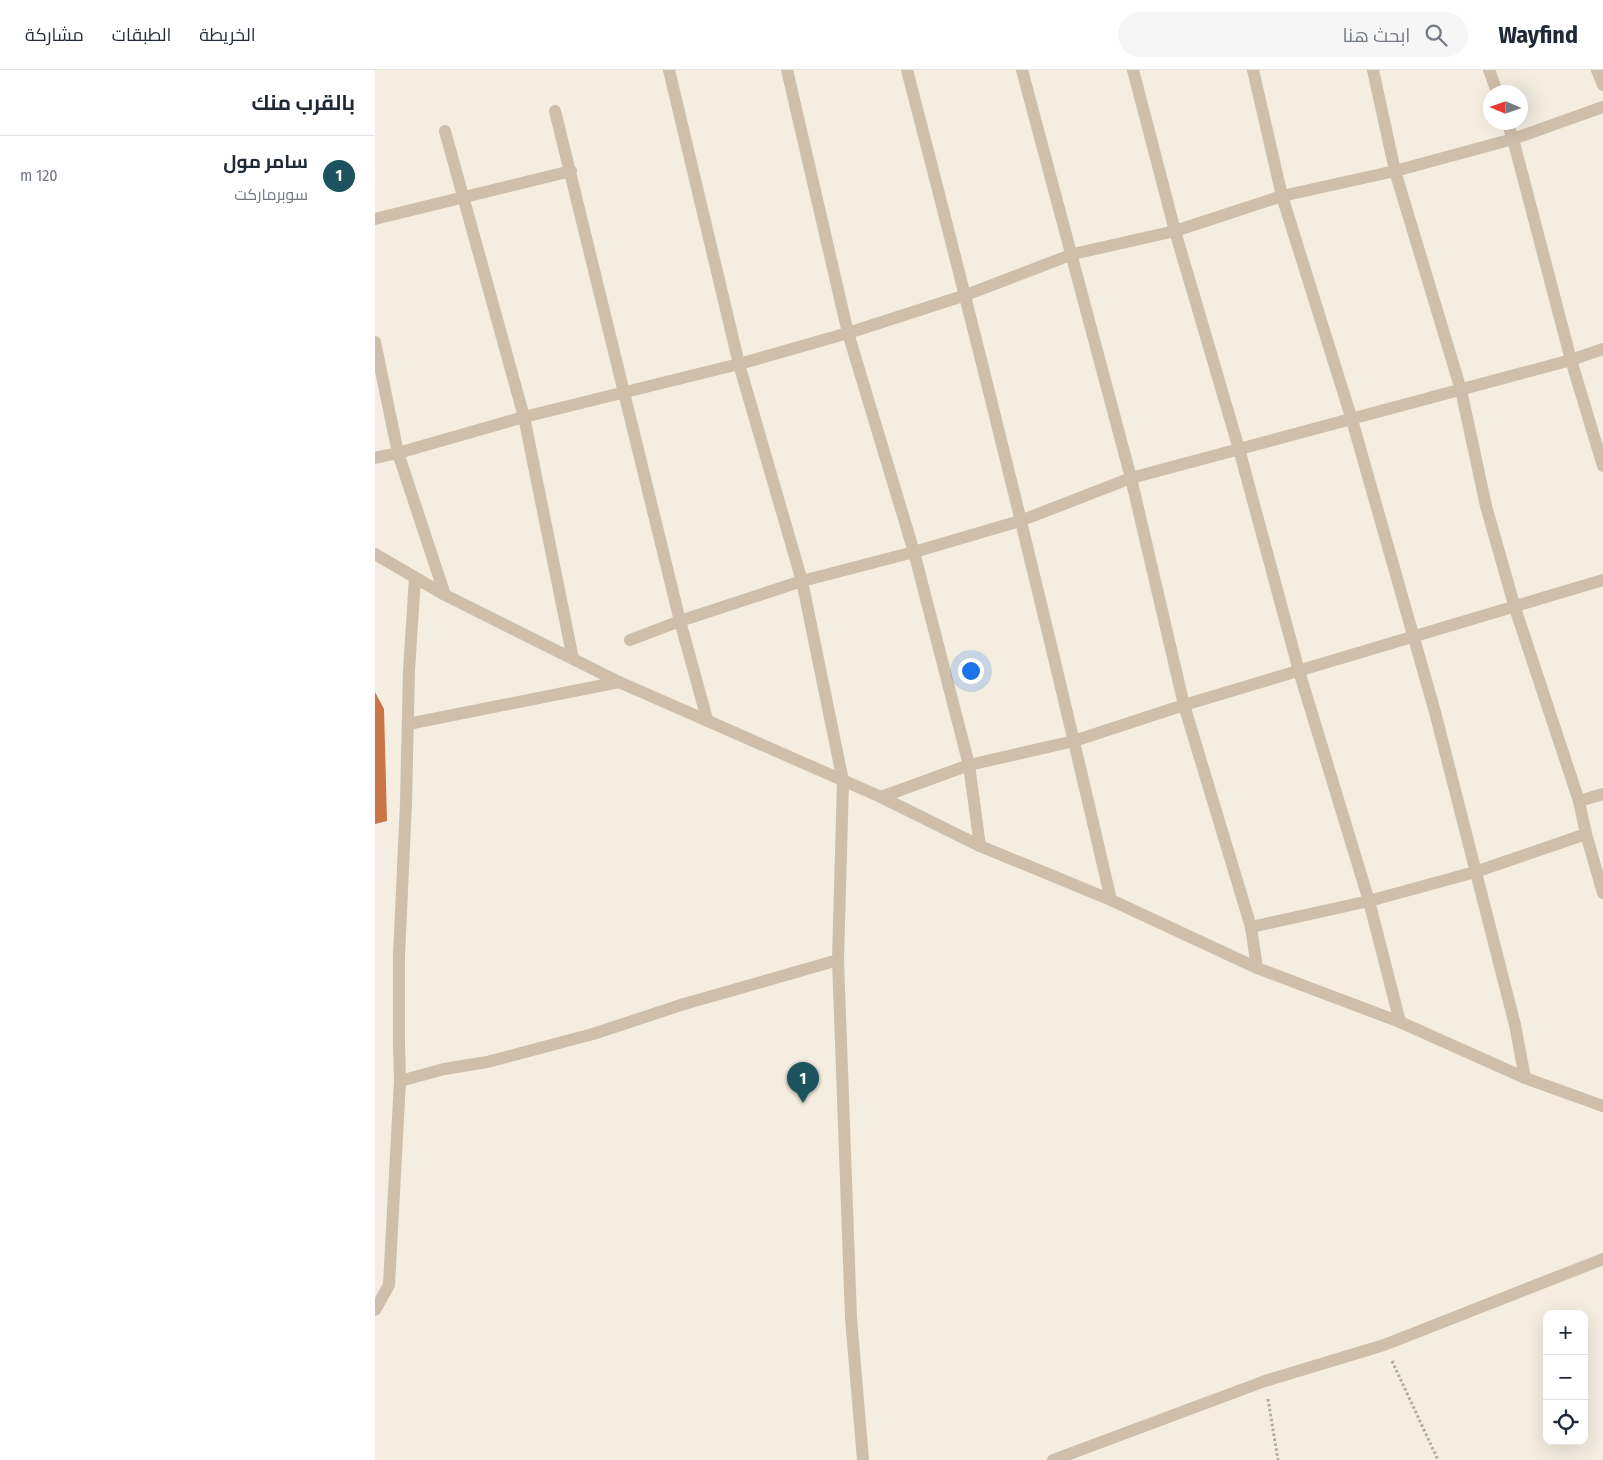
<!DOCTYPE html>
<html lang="ar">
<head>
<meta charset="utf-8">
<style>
	:root { --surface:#fff; --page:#f6f6f7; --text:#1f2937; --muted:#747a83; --line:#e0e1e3; --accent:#1d535f }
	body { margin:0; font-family:"Fira Sans Condensed",Cairo,sans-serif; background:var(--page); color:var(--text); direction:rtl }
	.controls { position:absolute; right:15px; bottom:15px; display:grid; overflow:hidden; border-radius:10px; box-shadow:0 5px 20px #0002 }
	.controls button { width:45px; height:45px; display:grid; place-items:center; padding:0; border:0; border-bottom:1px solid var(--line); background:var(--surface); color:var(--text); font:25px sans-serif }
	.compass { position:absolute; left:1108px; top:15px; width:45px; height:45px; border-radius:50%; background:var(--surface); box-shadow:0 5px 20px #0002; rotate:272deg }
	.you { position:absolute; left:595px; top:600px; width:18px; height:18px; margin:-12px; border:4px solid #fff; border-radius:50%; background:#1a73e8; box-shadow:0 0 0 8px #1a73e833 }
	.badge { display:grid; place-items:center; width:32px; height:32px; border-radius:50%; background:var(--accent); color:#fff; font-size:16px; font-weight:700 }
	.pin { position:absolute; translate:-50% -41px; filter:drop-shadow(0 1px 2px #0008) }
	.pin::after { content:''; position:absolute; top:26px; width:18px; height:15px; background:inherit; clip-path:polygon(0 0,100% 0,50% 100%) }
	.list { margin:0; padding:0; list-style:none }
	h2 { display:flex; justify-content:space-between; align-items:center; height:65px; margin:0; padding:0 20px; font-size:21px }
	h2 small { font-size:16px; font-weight:400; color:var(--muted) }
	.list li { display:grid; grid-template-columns:32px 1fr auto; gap:15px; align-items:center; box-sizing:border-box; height:80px; padding:0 20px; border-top:1px solid var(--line) }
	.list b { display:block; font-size:19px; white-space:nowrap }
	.list p { margin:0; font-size:16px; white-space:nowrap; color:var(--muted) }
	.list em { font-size:16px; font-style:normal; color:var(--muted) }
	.icon { flex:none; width:28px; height:28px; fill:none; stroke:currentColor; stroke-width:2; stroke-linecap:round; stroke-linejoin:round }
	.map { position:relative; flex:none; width:1228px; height:1390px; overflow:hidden; direction:ltr }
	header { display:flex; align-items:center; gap:30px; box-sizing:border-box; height:70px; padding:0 25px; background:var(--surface); border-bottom:1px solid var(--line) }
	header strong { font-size:24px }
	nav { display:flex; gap:28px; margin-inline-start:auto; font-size:18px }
	.search { width:350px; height:45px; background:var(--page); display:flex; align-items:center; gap:12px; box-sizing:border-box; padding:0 18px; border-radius:28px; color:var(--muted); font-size:19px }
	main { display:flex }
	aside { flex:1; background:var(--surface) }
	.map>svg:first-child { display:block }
</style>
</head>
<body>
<header>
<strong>Wayfind</strong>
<div class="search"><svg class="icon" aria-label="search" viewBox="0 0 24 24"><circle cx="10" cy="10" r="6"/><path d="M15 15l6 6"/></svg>ابحث هنا</div>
<nav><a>الخريطة</a><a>الطبقات</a><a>مشاركة</a></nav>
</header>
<main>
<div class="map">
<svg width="1228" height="1390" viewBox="0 0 1228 1390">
	<rect width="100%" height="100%" fill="#f4ede0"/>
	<polygon fill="#cb7547" points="0,622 9,639 12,751 0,754"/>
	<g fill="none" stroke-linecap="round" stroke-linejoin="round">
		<g stroke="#baa894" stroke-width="3" stroke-dasharray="2.5 2.5" stroke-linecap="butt">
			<polyline points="1017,1291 1063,1390"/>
			<polyline points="893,1329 903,1390"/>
		</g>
		<g stroke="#cebeaa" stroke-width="12">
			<polyline points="294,0 364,294 427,511 468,711 463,890 476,1248 488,1390"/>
			<polyline points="412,0 473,263 539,482 594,695 605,776"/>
			<path d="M 532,0 C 604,276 672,553 736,830"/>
			<polyline points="647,0 756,408 809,635 876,857 882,898"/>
			<polyline points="758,0 800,161 864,379 924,601 994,831 1025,952"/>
			<polyline points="878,0 907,126 977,350 1060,642 1140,955 1150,1008"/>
			<polyline points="998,0 1020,101 1086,320 1111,436 1140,538 1204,731 1211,764 1228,823"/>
			<polyline points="1114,0 1122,22"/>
			<polyline points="1222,0 1228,15"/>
			<polyline points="180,41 305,551 332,649"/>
			<polyline points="1132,52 1138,69 1196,290 1228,396"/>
			<polyline points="70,61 149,347 198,589"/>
			<polyline points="0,149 196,101"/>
			<polyline points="0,272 23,383 70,525"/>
			<polyline points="0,388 23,383 149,347 364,294 473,263 591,225 698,184 800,161 907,126 1020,101 1138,69 1228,37"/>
			<polyline points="0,484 70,525 244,612 506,727 605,776 736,830 882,898 1025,952 1150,1008 1228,1036"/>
			<polyline points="40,508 34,600 31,733 24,886 24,973 25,1011 69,999 112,992 218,964 309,934 463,890"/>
			<polyline points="255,570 305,551 427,511 539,482 645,451 756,408 1196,290 1228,279"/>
			<polyline points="33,654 244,612"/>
			<polyline points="506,727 594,695 699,671 809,635 1228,510"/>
			<polyline points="1204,731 1228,724"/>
			<polyline points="876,857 994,831 1100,802 1211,764"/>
			<polyline points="0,1240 14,1215 25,1011"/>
			<polyline points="678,1390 890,1311 1009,1275 1228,1189"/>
		</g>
	</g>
</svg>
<div class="controls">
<button>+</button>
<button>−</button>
<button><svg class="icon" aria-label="locate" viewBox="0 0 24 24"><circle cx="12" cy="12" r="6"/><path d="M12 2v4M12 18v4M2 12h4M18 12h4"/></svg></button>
</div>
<svg class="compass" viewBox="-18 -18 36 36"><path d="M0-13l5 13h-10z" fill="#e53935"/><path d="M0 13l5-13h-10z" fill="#747a83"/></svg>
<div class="you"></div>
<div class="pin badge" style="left:428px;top:1033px">1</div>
</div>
<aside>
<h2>بالقرب منك<small></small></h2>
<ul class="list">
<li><span class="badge">1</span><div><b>سامر مول</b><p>سوبرماركت</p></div><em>120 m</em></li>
</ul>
</aside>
</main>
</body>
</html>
